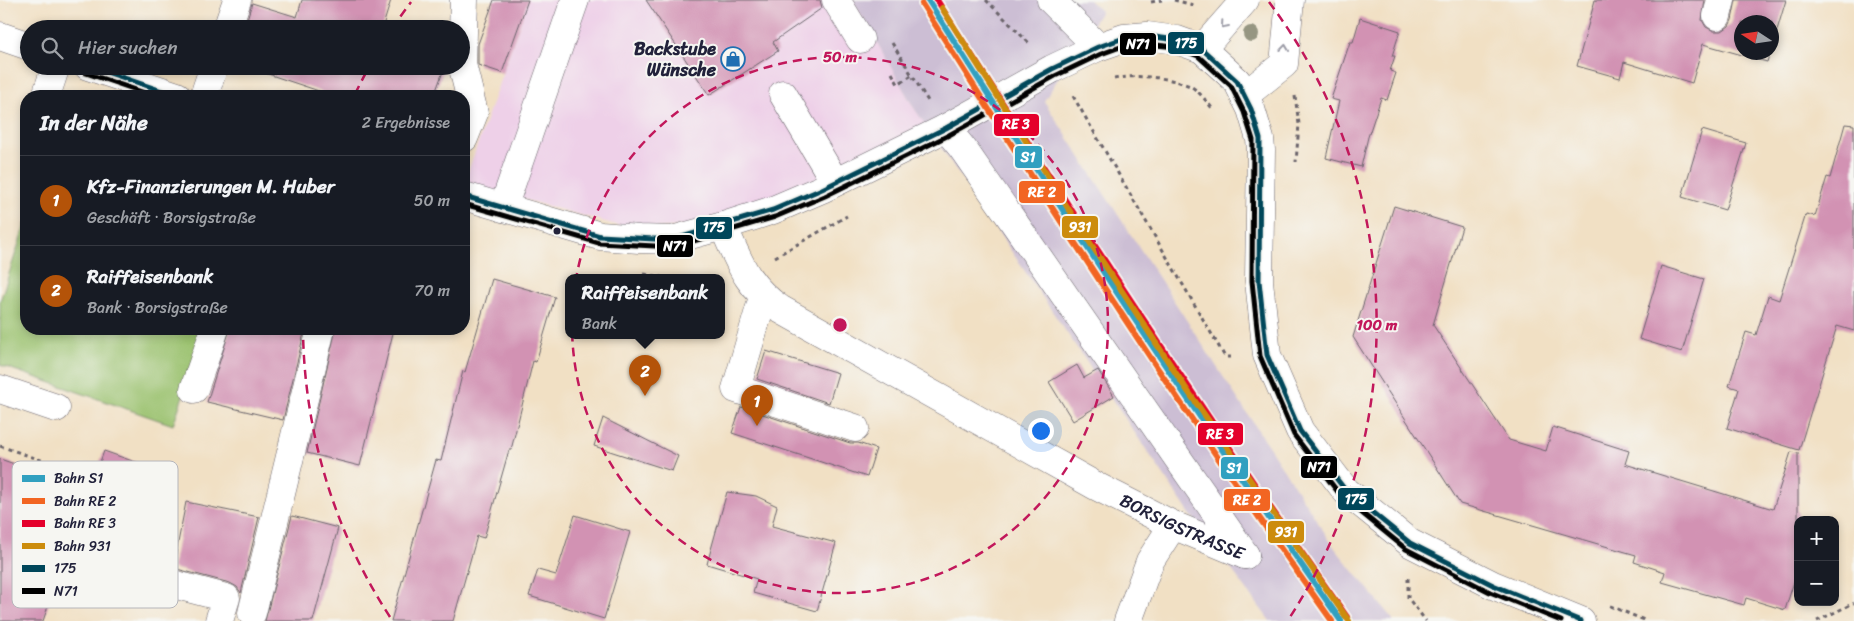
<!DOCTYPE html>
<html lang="de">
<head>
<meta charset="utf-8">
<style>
	:root { --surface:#171b24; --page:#20242c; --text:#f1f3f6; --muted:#9ea1a6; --line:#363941; --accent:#b45309 }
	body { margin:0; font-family:Sriracha,sans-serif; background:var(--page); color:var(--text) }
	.controls { position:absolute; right:15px; bottom:15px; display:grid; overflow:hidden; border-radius:10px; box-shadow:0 2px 8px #0003 }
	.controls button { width:45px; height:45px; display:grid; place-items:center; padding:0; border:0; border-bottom:1px solid var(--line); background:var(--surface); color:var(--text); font:25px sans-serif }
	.compass { position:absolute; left:1734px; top:15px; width:45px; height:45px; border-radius:50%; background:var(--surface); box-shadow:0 2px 8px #0003; rotate:282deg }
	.you { position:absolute; left:1040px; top:430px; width:18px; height:18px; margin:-12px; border:4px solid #fff; border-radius:50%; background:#1a73e8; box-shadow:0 0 0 8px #1a73e833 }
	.badge { display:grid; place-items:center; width:32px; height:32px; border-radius:50%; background:var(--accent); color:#fff; font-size:16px; font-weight:700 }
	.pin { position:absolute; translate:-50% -41px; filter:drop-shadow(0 1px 2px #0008) }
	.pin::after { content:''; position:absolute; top:26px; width:18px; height:15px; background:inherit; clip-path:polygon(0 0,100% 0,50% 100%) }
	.popup { position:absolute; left:565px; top:274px; width:160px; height:65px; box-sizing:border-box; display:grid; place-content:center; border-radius:10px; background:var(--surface); filter:drop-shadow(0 1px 4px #0005); font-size:16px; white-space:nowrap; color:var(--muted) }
	.popup b { font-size:19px; color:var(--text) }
	.popup::after { content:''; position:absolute; left:50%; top:100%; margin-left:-10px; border:10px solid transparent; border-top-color:var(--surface) }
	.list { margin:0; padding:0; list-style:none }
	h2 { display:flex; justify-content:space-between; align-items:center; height:65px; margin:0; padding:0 20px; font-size:21px }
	h2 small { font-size:16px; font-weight:400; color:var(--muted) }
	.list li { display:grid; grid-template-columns:32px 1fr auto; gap:15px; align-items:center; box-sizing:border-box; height:90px; padding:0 20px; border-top:1px solid var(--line) }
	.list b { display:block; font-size:19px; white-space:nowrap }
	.list p { margin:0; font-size:16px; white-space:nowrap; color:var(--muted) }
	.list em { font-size:16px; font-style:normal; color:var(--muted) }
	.icon { flex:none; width:28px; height:28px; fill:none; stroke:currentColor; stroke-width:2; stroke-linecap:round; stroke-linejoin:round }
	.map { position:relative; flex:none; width:1854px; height:621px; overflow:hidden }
	.search { position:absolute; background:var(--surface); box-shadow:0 2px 8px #0003; left:20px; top:20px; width:450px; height:55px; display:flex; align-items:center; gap:12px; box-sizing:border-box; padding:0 18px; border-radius:28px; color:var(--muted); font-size:19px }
	.panel { position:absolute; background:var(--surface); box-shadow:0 2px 8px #0003; left:20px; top:90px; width:450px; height:245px; border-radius:20px }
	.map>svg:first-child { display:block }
</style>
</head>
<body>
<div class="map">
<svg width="1854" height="621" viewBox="0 0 1854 621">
	<rect width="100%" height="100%" fill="#f6f6f2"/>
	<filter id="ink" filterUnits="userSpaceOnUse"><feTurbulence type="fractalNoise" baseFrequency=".02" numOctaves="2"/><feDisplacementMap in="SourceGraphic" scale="10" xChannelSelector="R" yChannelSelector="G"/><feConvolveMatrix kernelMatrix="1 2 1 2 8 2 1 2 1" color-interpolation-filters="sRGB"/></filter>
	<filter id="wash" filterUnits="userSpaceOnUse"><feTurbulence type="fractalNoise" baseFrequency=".0096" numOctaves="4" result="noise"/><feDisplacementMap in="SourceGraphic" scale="20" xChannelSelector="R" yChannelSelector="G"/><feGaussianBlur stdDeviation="1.12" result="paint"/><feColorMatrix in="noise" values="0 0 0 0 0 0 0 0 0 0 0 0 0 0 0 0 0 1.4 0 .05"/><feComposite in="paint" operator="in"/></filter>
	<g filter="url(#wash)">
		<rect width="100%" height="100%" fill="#f1e0c4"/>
		<polygon fill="#eed0e8" points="528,0 853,0 914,108 935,138 761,222 631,229 464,183"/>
		<polygon fill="#ccbed4" points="853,0 1089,0 1101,11 1044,101 1334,547 1394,621 1270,621 1190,514 914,108"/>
		<polygon fill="#9ac16d" stroke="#5e7254" points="26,222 26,329 206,329 173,425 0,365 0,301"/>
		<g id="blocks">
			<g fill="#d292b3">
				<polygon points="302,0 391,0 382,29 244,29 252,3 297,17"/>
				<polygon points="494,0 528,0 502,73 478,65 478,44"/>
				<polygon points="646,0 820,0 822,8 773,42 778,51 709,95"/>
				<polygon points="1595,0 1705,0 1702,20 1706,27 1714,31 1722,31 1729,26 1732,20 1736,0 1786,0 1772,47 1772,22 1742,22 1742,52 1770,52 1767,62 1703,44 1692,83 1624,62 1620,78 1577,66"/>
				<polygon points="1360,18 1400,31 1392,56 1395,56 1390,71 1396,73 1387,100 1381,98 1368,137 1361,167 1326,158 1339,101 1331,99 1350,42 1353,42"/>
				<polygon points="244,66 445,66 434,96 334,96"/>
				<polygon points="1845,124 1854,125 1854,331 1837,326 1799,450 1727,428 1739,389 1729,386 1746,332 1756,335 1768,296 1779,300 1806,214 1815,216 1827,177 1830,178"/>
				<polygon points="1702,130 1746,143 1725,210 1682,197"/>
				<polygon points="1394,206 1462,227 1433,325 1509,440 1546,451 1553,427 1629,451 1625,464 1773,509 1791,452 1798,453 1798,569 1785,610 1746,598 1744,605 1662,582 1665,572 1634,562 1636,555 1460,504 1353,337"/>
				<polygon points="1661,266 1704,279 1682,352 1639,339"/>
				<polygon points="492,279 555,297 536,362 533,361 511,450 509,450 484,538 477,536 453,621 391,621 436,460 441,461 463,371 465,372"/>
				<polygon points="230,329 305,329 283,420 207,402"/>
				<polygon points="336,329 394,329 360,466 307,453"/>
				<polygon points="766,351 838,373 829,403 757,379"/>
				<polygon points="1077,365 1084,378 1098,370 1114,396 1073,421 1049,382"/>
				<polygon points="741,407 850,443 858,443 876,449 867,477 732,433"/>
				<polygon points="603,418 678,456 672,471 594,446"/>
				<polygon points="104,451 141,464 115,536 127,540 115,574 65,556 43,621 0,621 0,459 90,490"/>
				<polygon points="727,492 756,496 777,506 772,526 836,543 817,611 753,593 757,579 707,564"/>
				<polygon points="186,502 259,517 241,593 237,587 230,583 173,568"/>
				<polygon points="575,515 630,532 604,619 529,596 538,570 556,575"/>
				<polygon points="292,516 338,528 313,621 265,621"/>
			</g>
		</g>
	</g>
	<g filter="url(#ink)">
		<use href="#blocks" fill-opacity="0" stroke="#6a646b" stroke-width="1"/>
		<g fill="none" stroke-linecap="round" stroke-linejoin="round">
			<g stroke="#6a646b" stroke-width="29">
				<g id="minor">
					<polyline points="836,0 860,39"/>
					<polyline points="1051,0 1098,47"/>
					<polyline points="1717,16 1721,0"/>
					<polyline points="227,29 237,0"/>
					<polyline points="1202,49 1245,0"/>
					<polyline points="783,94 835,182"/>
					<polyline points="46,96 56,66"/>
					<polyline points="204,96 214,66"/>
					<polyline points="1244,96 1284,64 1290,0"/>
					<polyline points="946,128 963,149 1245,555"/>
					<polyline points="464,138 474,113 462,64 464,0"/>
					<polyline points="503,208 575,0"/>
					<path id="s1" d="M 723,226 C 740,263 745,284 780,309 L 1096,486 L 1173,525 L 1245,555"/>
					<polyline points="763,297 736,389 855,428"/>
					<polyline points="0,389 56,408"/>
					<polyline points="194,389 215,329"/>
					<polyline points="169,583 226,598 219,621"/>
					<polyline points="252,613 321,329"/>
					<polyline points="1128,621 1150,561 1173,525"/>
				</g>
			</g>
			<g stroke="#6a646b" stroke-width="29">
				<g id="major">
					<polyline points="0,36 29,46"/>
					<polyline points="88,66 177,96"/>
					<polyline points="464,196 600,236 639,239 672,240 723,226 773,210 822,189 946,128 1052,69 1098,47 1124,38 1147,36 1177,40 1202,49 1237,81 1251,109 1260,139 1261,150 1259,281 1267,355 1300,431 1346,491 1410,543 1493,585 1581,621"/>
				</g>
			</g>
			<g stroke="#6a646b" stroke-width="3" stroke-dasharray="4 4" stroke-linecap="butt">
				<polyline points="986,0 1031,45"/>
				<polyline points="1174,0 1197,6"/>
				<polyline points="1151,2 1162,0"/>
				<polyline points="892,43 928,101"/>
				<polyline points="892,73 898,84 912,75"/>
				<path d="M 1114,79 C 1135,74 1170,77 1190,86 C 1198,90 1206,101 1212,108"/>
				<polyline points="1073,96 1225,357 1234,357"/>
				<polyline points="1295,96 1299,124 1296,162"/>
				<polyline points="775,257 847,216"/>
				<polyline points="644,274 661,277"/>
				<polyline points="0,446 94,478"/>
				<polyline points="1408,578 1408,598 1426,621"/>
				<polyline points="1610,606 1647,621"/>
				<polyline points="1817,621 1854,603"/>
			</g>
			<use href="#minor" stroke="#fff" stroke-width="28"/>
			<use href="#major" stroke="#fff" stroke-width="28"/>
			<g stroke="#f6f6f2" stroke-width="9">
				<g id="bus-1">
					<polyline points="89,66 177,96"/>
					<polyline points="464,196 600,236 672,240 773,210 822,189 946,128 1052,69 1098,47 1124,38 1147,36 1177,40 1202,49 1237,81 1251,109 1260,139 1259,281 1267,355 1300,431 1346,491 1410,543 1493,585 1581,621"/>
				</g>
			</g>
			<g stroke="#f6f6f2" stroke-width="9">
				<g id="bus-2">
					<polyline points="86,73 154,96"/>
					<polyline points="464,204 599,243 673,247 775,217 825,196 949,135 1055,76 1101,54 1126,45 1147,44 1175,47 1198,56 1231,86 1244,112 1253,140 1252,281 1260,356 1294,435 1341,496 1406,549 1490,592 1561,621"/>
				</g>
			</g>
			<use href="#bus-1" stroke="#00465a" stroke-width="5"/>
			<use href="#bus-2" stroke="#000" stroke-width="5"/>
			<g stroke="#f6f6f2" stroke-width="10">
				<path id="rail-1" d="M 928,0 C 1061,210 1197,418 1341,621"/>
			</g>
			<g stroke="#f6f6f2" stroke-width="10">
				<path id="rail-2" d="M 922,4 C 1054,213 1188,420 1332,621"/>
			</g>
			<g stroke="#f6f6f2" stroke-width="10">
				<path id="rail-3" d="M 937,0 C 1069,209 1204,415 1347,617"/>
			</g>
			<g stroke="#f6f6f2" stroke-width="10">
				<polyline id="rail-4" points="942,8 1085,235 1185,387 1349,621"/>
			</g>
			<use href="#rail-1" stroke="#31a0c0" stroke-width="6"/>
			<use href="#rail-2" stroke="#f26522" stroke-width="6"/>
			<use href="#rail-3" stroke="#e4002b" stroke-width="6"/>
			<use href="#rail-4" stroke="#cc8c0c" stroke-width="6"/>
		</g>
		<circle fill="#969682" cx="1251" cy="34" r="8"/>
		<defs><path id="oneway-chevron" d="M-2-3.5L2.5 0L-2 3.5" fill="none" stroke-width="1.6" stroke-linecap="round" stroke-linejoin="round" transform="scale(1.25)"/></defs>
		<g stroke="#9c9ca7">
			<use href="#oneway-chevron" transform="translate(1224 25) rotate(131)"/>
			<use href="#oneway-chevron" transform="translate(1285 48) rotate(-84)"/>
		</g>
	</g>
	<g fill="none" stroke="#c2185b" stroke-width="2.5" stroke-dasharray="9 6">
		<circle cx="840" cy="325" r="268"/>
		<path d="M390 617A537 537 0 0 1 303 330M355 94A537 537 0 0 1 368 69M392 29A537 537 0 0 1 411 2M1269 2A537 537 0 0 1 1290 617"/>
	</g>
	<defs>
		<g id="shop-ring" transform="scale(1.25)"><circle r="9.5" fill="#f6f6f2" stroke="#1f6fb2" stroke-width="1.5"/><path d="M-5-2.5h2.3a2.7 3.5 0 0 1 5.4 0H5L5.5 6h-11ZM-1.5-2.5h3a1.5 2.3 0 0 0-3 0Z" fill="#1f6fb2"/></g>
	</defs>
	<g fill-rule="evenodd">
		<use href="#shop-ring" x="733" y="59"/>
	</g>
	<circle fill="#22223b" stroke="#f6f6f2" stroke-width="2" cx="557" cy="231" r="4.5"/>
	<g text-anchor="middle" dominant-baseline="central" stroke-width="4" stroke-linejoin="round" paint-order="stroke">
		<g font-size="18" font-weight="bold" fill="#22223b" stroke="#f6f6f2" text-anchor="end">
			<text x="716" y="49">Backstube<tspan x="716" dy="21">Wünsche</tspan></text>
		</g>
		<g font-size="18" fill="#22223b" stroke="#f6f6f2">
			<text stroke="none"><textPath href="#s1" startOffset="560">BORSIGSTRASSE</textPath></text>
		</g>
	</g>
	<rect x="12" y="461" width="166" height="147" rx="8" fill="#f6f6f2" stroke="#b6b6bb" stroke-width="1"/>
	<rect x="22" y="475" width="23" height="7" fill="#31a0c0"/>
	<rect x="22" y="498" width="23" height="6" fill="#f26522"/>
	<rect x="22" y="520" width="23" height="7" fill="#e4002b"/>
	<rect x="22" y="543" width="23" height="6" fill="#cc8c0c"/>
	<rect x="22" y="565" width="23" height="7" fill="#00465a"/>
	<rect x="22" y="588" width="23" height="6" fill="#000"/>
	<g font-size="14" fill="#22223b">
		<text x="54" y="483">Bahn S1</text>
		<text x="54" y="506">Bahn RE 2</text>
		<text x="54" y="528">Bahn RE 3</text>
		<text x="54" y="551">Bahn 931</text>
		<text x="54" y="573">175</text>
		<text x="54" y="596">N71</text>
	</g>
	<circle cx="840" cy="325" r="8" fill="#c2185b" stroke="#f6f6f2" stroke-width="2.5"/>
	<g font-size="15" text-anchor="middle" font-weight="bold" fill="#c2185b" stroke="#f6f6f2" stroke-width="4" stroke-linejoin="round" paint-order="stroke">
		<text x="840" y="62">50 m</text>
		<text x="1377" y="330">100 m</text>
	</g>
	<g stroke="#f6f6f2" stroke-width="2">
		<rect x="1167" y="31" width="38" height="24" rx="5" fill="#00465a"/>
		<rect x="1119" y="32" width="38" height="24" rx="5" fill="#000"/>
		<rect x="993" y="113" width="47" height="24" rx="5" fill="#e4002b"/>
		<rect x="1014" y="145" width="29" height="24" rx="5" fill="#31a0c0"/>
		<rect x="1018" y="180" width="48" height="24" rx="5" fill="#f26522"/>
		<rect x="1061" y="215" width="38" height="24" rx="5" fill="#cc8c0c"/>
		<rect x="695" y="216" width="38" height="24" rx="5" fill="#00465a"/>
		<rect x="656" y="234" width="38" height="24" rx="5" fill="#000"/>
		<rect x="1197" y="422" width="47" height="24" rx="5" fill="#e4002b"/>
		<rect x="1300" y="455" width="38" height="24" rx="5" fill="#000"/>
		<rect x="1220" y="456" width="29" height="24" rx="5" fill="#31a0c0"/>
		<rect x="1337" y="487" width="38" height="24" rx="5" fill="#00465a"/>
		<rect x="1223" y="488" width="48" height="24" rx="5" fill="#f26522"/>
		<rect x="1267" y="520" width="38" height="24" rx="5" fill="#cc8c0c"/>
	</g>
	<g font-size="14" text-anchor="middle" font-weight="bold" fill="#fff">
		<text x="1186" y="48">175</text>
		<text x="1138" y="49">N71</text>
		<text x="1016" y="129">RE 3</text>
		<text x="1028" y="162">S1</text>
		<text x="1042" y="197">RE 2</text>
		<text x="1080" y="232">931</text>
		<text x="714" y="232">175</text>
		<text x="675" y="251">N71</text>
		<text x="1220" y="439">RE 3</text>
		<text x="1319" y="472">N71</text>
		<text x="1234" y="473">S1</text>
		<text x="1356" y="504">175</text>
		<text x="1247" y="505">RE 2</text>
		<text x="1286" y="537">931</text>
	</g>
</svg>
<div class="controls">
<button>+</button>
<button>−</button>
</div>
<svg class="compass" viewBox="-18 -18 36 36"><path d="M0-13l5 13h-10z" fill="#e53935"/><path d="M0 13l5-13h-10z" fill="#9ea1a6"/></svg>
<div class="you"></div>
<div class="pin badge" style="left:757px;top:426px">1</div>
<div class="pin badge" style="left:645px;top:396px">2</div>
<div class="popup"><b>Raiffeisenbank</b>Bank</div>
<div class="search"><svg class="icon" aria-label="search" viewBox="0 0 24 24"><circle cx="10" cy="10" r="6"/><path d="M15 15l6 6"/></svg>Hier suchen</div>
<section class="panel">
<h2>In der Nähe<small>2 Ergebnisse</small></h2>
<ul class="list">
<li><span class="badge">1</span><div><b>Kfz-Finanzierungen M. Huber</b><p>Geschäft · Borsigstraße</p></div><em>50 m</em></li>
<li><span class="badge">2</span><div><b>Raiffeisenbank</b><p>Bank · Borsigstraße</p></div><em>70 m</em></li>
</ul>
</section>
</div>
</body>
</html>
